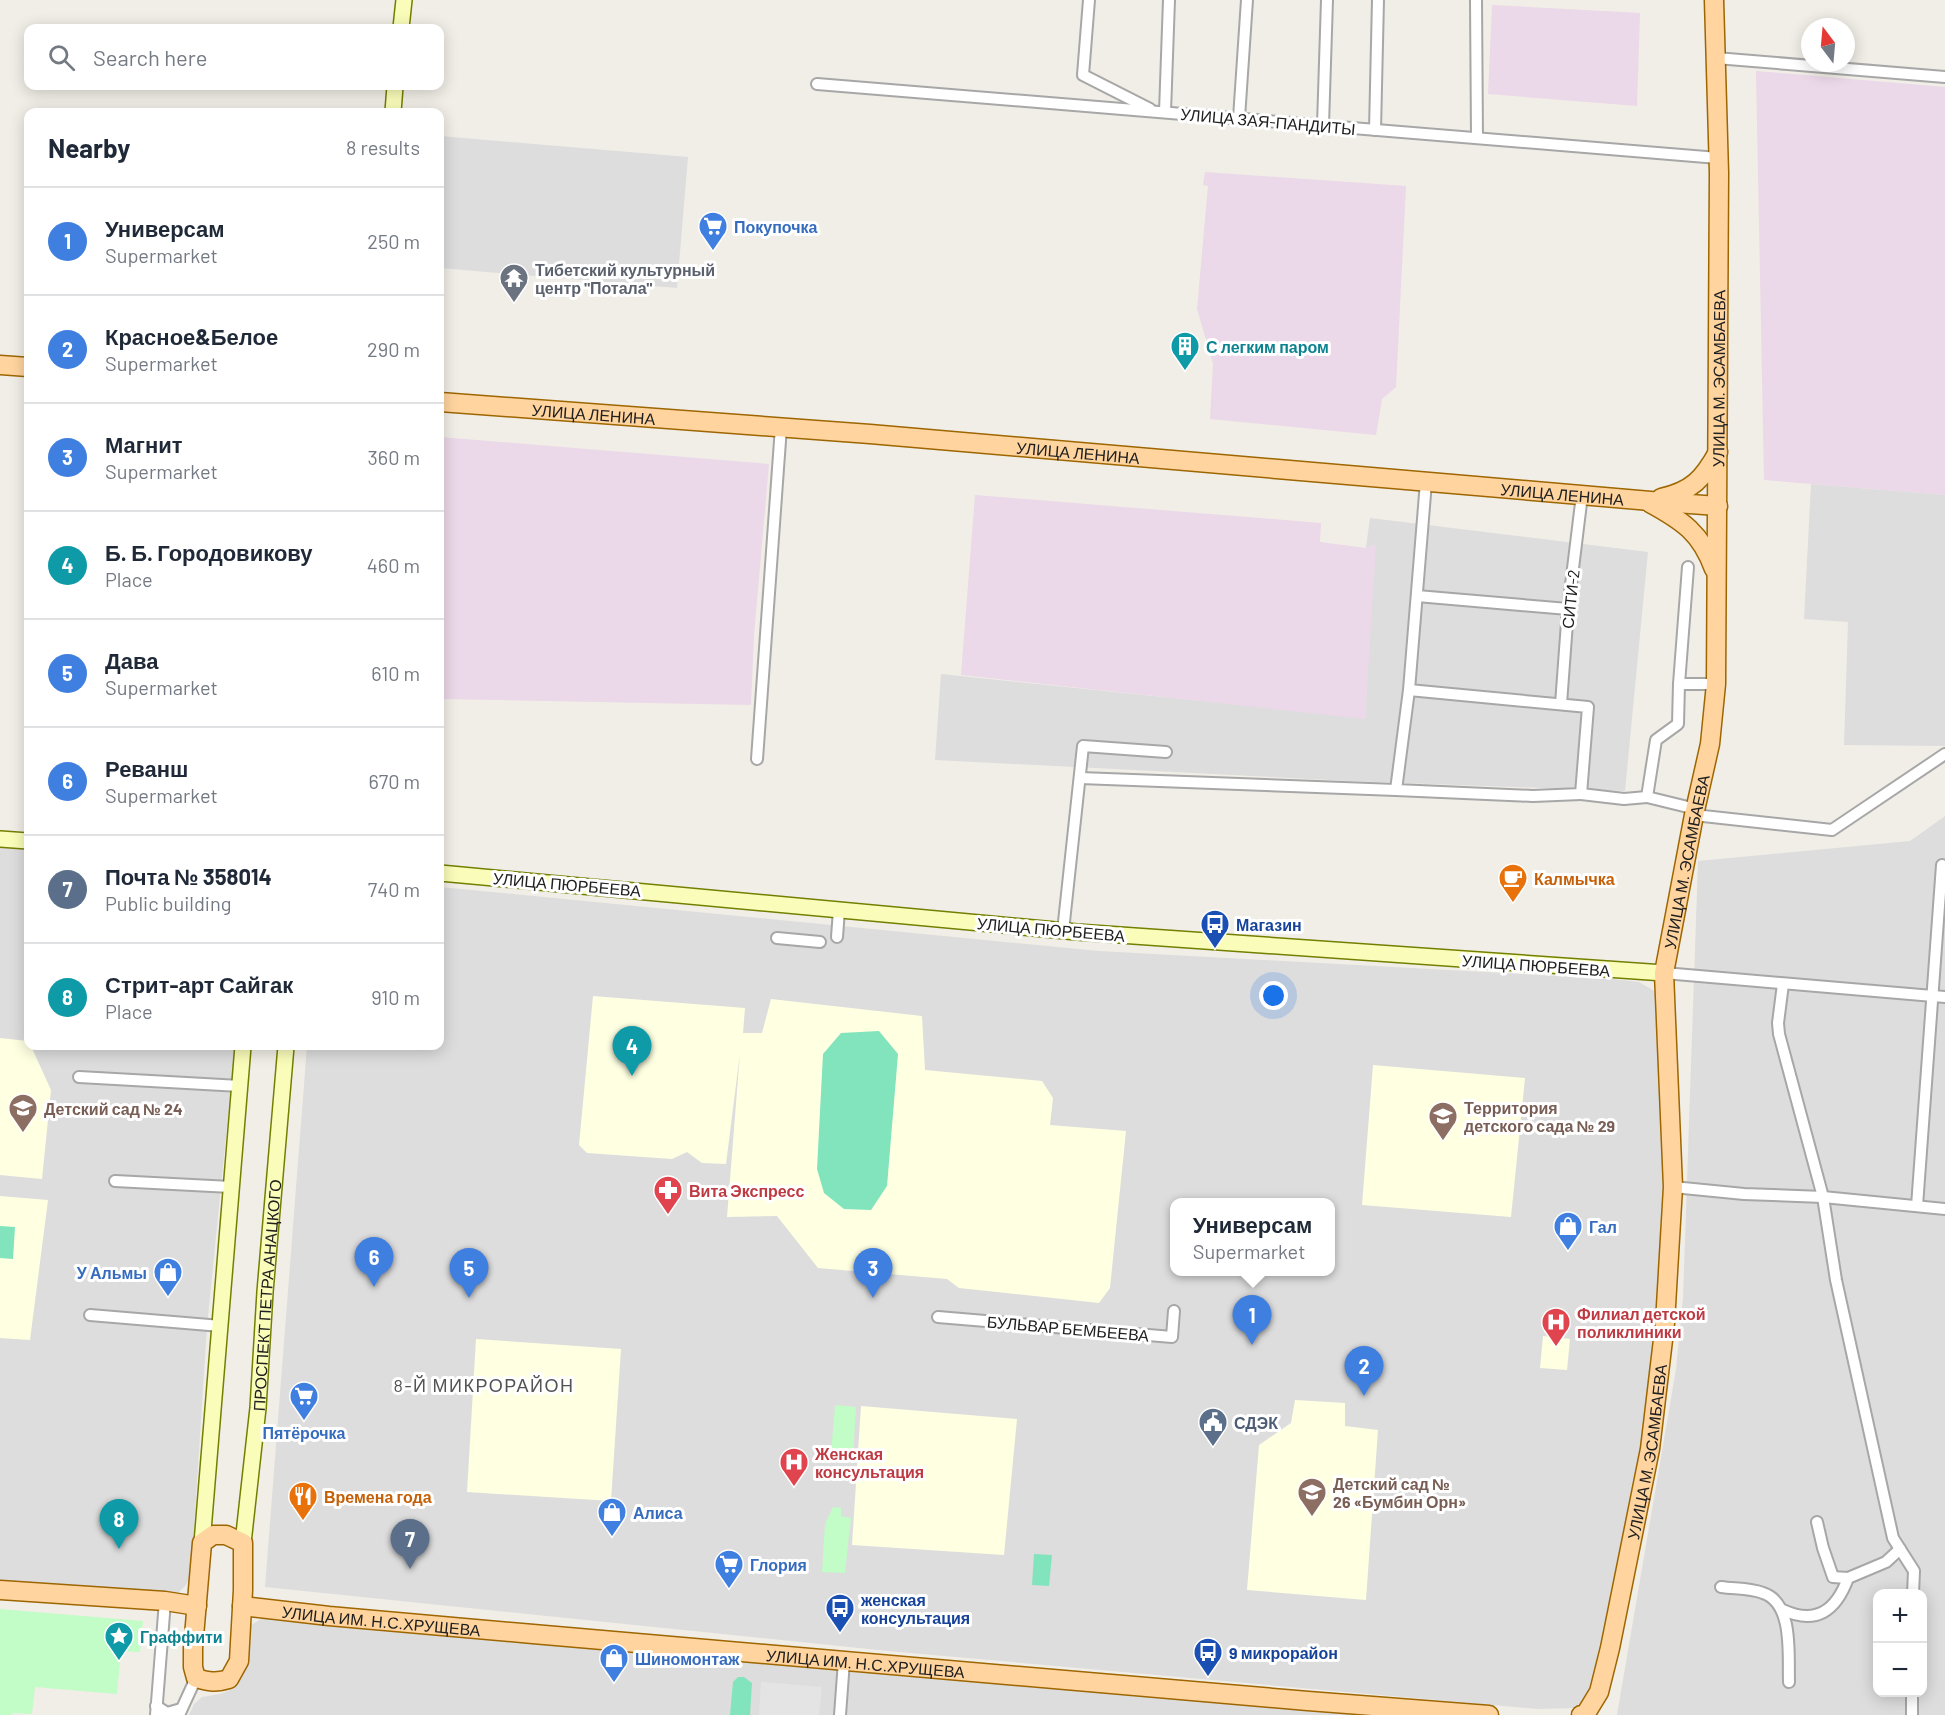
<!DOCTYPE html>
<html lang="en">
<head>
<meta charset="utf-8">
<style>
	:root { --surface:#fff; --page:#f6f6f7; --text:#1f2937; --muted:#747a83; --line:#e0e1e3; --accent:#1a73e8 }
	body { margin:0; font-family:Barlow,sans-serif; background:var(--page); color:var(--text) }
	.controls { position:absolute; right:18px; bottom:18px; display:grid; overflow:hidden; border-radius:12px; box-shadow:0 3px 15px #0003 }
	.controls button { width:54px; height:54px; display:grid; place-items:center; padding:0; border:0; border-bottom:2px solid var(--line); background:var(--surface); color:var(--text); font:30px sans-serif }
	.compass { position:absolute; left:1801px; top:18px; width:54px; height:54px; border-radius:50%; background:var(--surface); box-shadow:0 3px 15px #0003; rotate:344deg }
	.you { position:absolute; left:1274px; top:996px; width:21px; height:21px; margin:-15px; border:4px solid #fff; border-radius:50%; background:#1a73e8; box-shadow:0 0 0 9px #1a73e833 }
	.badge { display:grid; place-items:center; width:39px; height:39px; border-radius:50%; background:var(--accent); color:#fff; font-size:20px; font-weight:700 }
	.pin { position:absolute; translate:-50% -50px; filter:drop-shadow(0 2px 3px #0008) }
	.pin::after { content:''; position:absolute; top:32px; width:21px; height:18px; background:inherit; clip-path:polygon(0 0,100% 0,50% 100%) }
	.popup { position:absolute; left:1170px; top:1198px; width:165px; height:78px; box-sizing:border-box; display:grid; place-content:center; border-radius:12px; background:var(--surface); filter:drop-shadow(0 2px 4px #0005); font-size:20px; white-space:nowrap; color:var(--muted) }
	.popup b { font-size:22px; color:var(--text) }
	.popup::after { content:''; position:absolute; left:50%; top:100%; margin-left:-12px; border:12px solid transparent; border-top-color:var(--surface) }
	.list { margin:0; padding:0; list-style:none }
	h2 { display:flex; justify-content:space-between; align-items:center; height:78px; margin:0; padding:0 24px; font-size:26px }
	h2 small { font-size:20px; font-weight:400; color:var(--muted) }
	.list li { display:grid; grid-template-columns:39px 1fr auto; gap:18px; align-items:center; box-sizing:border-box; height:108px; padding:0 24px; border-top:2px solid var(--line) }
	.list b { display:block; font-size:22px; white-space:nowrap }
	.list p { margin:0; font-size:20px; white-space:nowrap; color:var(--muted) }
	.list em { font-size:20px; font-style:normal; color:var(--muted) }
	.icon { flex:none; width:33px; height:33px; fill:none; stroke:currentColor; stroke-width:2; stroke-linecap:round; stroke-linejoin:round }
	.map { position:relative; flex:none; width:1945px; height:1715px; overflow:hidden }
	.search { position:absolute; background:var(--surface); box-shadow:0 3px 15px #0003; left:24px; top:24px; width:420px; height:66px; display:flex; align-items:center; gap:15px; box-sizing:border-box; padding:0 21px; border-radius:12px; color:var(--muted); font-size:22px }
	.panel { position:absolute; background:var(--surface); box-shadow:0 3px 15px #0003; left:24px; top:108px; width:420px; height:942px; border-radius:12px }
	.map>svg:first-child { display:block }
</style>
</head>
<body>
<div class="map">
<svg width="1945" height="1715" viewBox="0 0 1945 1715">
	<rect width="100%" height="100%" fill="#f1eee7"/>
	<g fill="#dedddd" fill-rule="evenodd">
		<polygon points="440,136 688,157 677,288 440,268"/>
		<polygon points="1811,484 1945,495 1945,746 1844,745 1848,622 1804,619"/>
		<polygon points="1370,518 1648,552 1625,791 1349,781 935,760 941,674 1365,718 1375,545 1366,548"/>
		<path d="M 1945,816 L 1945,1715 L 1617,1715 L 1676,1369 L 1683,1298 L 1698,861 L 1910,841 ZM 1878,1594 L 1922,1594 L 1922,1692 L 1878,1692 Z"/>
		<polygon points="0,843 28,845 28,1046 235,1046 207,1327 191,1575 186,1585 179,1592 167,1595 0,1580"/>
		<path d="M 440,887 L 1099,951 L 1613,979 L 1639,982 L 1656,992 L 1666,1195 L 1657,1327 L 1641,1448 L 1610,1627 L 1596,1686 L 1576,1708 L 1537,1709 L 888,1651 L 265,1587 L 307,1046 L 440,1046 ZM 1174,1202 L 1330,1202 L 1330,1272 L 1174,1272 Z"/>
		<polygon points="264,1617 1405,1715 189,1715 194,1704 202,1697 220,1694 233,1689 242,1676 246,1633 251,1625"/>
	</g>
	<g fill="#ebd8e8">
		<polygon points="1492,5 1640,13 1637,106 1488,94"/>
		<polygon points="1756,71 1945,87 1945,495 1764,480"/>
		<polygon points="1205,172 1406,186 1396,387 1382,399 1376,435 1210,419 1213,364 1197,309 1208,186 1203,185"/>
		<polygon points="440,437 769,464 754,635 751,705 440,699"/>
		<polygon points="975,495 1321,523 1320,542 1366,548 1376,545 1365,719 961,675"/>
	</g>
	<g fill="#ffffe2">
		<polygon points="593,996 745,1008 743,1033 762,1033 771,999 922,1016 925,1070 1042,1081 1053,1098 1050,1125 1126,1131 1110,1288 1099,1303 959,1288 947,1279 818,1268 777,1216 727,1217 740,1053 726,1164 702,1163 687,1152 672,1159 587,1153 579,1145"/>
		<polygon points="0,1038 28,1041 28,1046 31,1046 51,1090 42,1179 0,1175"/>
		<polygon points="1373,1065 1525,1078 1511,1217 1362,1205"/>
		<polygon points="0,1196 48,1200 30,1340 0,1338"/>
		<polygon points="1543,1336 1570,1339 1567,1370 1540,1368"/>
		<polygon points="476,1339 621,1349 611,1501 467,1492"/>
		<polygon points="1295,1400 1345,1403 1345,1426 1378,1430 1366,1600 1247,1590 1259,1445 1291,1423"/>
		<polygon points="861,1406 1017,1419 1004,1555 852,1545"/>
	</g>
	<g fill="#c2fcc6">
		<polygon points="835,1405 856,1407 853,1456 831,1454"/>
		<polygon points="833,1507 841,1508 841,1516 851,1518 845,1573 822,1572 825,1524"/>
		<polygon points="0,1609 143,1621 140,1652 121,1651 117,1694 35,1687 32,1714 13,1713 12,1715 0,1715"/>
	</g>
	<g fill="#81e4bc">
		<polygon points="879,1031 898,1054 887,1186 871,1210 844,1209 824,1193 817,1169 823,1054 841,1033"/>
		<polygon points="0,1226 15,1227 13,1259 0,1258"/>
		<polygon points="1034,1554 1052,1555 1049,1586 1032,1585"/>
		<polygon points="738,1677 744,1677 752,1683 750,1715 730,1715 733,1682"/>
	</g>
	<polygon fill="#e4e4e4" points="761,1682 822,1687 819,1715 759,1715"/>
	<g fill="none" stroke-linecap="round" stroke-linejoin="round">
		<g stroke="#a7a7a7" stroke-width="14">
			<g id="street">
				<polyline points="1089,0 1083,75 1150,109"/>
				<polyline points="1476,0 1477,138"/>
				<polyline points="1716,58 1945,77"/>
				<polyline points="817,84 1718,158"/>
				<polyline points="1165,112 1169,0"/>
				<polyline points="1239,118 1247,0"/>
				<polyline points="1323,125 1327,0"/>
				<polyline points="1375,130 1378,0"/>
				<polyline points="1688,567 1679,684 1716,684"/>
				<polyline points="1417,596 1568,609"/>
				<polyline points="1679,684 1678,724 1656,740 1647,797 1696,809"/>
				<polyline points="1409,690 1588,707 1581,794 1533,796 1396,790 1409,690 1426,482"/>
				<polyline points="1561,704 1568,609 1582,495"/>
				<polyline points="757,759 781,427"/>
				<polyline points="1080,778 1396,790"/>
				<polyline points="1581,794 1624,799 1647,797"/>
				<polyline points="1694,815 1832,830 1945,754"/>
				<polyline points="1063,931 1083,746 1166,752"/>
				<polyline points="837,937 839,910"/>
				<polyline points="777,938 820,942"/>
				<polyline points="1664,973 1945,997"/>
				<polyline points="1783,984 1778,1023 1779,1034 1823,1197 1836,1280 1893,1538 1914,1571 1913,1594"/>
				<polyline points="79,1077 240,1086"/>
				<polyline points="115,1181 231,1187"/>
				<polyline points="1673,1187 1744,1194 1823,1197 1945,1209"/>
				<polyline points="1917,1206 1942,865"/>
				<polyline points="90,1315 221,1326"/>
				<polyline points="938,1317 1172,1337 1174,1311"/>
				<polyline points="1817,1522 1823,1548 1833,1577 1848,1578"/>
				<path d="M 1721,1587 C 1735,1589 1750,1588 1763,1593 C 1794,1603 1788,1656 1789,1682"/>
				<path d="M 1783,1610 C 1816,1625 1836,1611 1848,1578 L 1886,1562 L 1900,1549"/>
				<polyline points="1912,1692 1912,1715"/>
				<polyline points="156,1706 167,1713 181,1709"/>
				<polyline points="156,1715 165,1601"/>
				<polyline points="179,1715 196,1678"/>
				<polyline points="840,1715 844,1661"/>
			</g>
		</g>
		<g stroke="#737f00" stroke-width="18">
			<g id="secondary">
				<polyline points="401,28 404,0"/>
				<polyline points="393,112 395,86"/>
				<polyline points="0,839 28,841"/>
				<polyline points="440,873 1077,932 1664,973"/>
				<polyline points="202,1543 243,1046"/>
				<path id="s1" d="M 243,1543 L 258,1408 L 265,1292 L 286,1046"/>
			</g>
		</g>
		<g stroke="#9d6600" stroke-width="21">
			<g id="primary">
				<polyline points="0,365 28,367"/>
				<path id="s2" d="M 440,402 L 870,434 L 1662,502 L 1718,506"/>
				<path d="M 1661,498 C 1692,491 1703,479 1718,452"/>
				<path d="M 1650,503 C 1683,521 1701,533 1714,569"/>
				<path d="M 213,1535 L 226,1535 L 243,1543 L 243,1590 L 239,1661 L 229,1679 C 216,1683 209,1682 196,1678 L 193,1667 L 193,1648 L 202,1543 Z"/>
				<polyline points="0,1590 165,1601 197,1606"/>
				<path id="s3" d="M 242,1606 L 329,1616 L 533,1634 L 1308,1701 L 1489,1715"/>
				<path id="s4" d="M 1581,1715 L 1585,1715 L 1599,1692 L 1610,1648 L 1650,1449 L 1665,1323 L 1673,1187 L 1664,973 L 1694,815 L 1710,744 L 1716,684 L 1719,173 L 1714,0"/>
			</g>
		</g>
		<use href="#street" stroke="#fff" stroke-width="10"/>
		<use href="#secondary" stroke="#fafdb9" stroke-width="15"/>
		<use href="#primary" stroke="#ffd49e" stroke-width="18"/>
	</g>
	<defs>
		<g id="supermarket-pin" transform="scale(1.5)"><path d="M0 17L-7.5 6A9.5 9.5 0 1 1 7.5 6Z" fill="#3f7fe0" stroke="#fff"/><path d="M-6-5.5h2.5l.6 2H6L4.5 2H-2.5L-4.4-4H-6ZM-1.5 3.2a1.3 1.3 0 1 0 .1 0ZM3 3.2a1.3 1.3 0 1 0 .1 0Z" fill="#fff"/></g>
		<g id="temple-pin" transform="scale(1.5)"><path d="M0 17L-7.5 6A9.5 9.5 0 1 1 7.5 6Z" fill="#6b7280" stroke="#fff"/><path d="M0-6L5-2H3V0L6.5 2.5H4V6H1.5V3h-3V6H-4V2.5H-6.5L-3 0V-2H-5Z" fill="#fff"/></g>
		<g id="building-pin" transform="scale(1.5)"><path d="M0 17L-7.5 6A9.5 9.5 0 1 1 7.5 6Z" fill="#0f9aa8" stroke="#fff"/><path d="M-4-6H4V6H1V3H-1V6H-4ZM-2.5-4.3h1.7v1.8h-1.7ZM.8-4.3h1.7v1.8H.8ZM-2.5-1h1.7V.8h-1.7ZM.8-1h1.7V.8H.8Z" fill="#fff"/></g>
		<g id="cafe-pin" transform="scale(1.5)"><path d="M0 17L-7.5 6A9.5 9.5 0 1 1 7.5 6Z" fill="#e8710a" stroke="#fff"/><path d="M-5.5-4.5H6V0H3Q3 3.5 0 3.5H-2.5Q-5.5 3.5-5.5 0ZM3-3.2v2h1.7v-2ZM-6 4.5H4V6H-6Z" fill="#fff"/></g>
		<g id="bus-pin" transform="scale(1.5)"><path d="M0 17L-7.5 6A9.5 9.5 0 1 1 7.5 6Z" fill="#1a4fb4" stroke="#fff"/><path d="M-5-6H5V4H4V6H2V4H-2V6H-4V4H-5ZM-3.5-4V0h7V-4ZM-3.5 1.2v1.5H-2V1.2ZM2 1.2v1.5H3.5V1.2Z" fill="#fff"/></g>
		<g id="school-pin" transform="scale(1.5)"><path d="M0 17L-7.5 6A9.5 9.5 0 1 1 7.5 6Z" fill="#8d6e63" stroke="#fff"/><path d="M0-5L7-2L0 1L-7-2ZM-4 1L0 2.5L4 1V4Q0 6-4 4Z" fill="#fff"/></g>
		<g id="pharmacy-pin" transform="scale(1.5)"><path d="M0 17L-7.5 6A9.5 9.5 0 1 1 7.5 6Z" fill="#e0444e" stroke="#fff"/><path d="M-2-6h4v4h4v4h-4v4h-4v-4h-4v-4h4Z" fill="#fff"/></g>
		<g id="shop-pin" transform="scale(1.5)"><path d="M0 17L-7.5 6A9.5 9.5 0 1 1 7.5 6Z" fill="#3f7fe0" stroke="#fff"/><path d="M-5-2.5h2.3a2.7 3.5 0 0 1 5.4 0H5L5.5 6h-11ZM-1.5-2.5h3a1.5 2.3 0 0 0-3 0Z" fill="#fff"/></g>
		<g id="hospital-pin" transform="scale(1.5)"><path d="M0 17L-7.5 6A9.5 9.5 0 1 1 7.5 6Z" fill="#e0444e" stroke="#fff"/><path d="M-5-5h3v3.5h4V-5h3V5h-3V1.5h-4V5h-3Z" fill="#fff"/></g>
		<g id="civic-pin" transform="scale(1.5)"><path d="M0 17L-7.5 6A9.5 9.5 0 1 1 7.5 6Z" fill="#5c6f8a" stroke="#fff"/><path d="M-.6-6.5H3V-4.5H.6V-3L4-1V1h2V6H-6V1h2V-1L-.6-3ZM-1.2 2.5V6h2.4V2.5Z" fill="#fff"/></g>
		<g id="restaurant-pin" transform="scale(1.5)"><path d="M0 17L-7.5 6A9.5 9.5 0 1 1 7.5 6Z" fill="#e8710a" stroke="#fff"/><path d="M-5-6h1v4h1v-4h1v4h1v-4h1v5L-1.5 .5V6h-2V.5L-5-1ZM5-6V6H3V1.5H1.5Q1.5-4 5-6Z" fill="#fff"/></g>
		<g id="sight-pin" transform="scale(1.5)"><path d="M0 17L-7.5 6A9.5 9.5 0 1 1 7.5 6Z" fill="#0f9aa8" stroke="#fff"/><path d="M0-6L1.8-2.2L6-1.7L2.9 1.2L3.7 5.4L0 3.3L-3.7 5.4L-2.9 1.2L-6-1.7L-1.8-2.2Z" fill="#fff"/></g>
	</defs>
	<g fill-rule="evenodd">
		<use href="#supermarket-pin" x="713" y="226"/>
		<use href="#temple-pin" x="514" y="278"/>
		<use href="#building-pin" x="1185" y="346"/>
		<use href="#cafe-pin" x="1513" y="878"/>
		<use href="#bus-pin" x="1215" y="924"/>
		<use href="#school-pin" x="23" y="1108"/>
		<use href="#school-pin" x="1443" y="1116"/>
		<use href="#pharmacy-pin" x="668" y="1190"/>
		<use href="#shop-pin" x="1568" y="1226"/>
		<use href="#shop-pin" x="168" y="1272"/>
		<use href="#hospital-pin" x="1556" y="1322"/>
		<use href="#supermarket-pin" x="304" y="1396"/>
		<use href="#civic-pin" x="1213" y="1422"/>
		<use href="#hospital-pin" x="794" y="1462"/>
		<use href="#school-pin" x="1312" y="1492"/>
		<use href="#restaurant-pin" x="303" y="1496"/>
		<use href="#shop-pin" x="612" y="1512"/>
		<use href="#supermarket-pin" x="729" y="1564"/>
		<use href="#bus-pin" x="840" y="1608"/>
		<use href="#sight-pin" x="119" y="1636"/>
		<use href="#bus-pin" x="1208" y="1652"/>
		<use href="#shop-pin" x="614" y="1658"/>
	</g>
	<g text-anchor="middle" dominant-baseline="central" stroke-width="6" stroke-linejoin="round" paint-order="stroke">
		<g font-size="16" fill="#202020" stroke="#fff">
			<text transform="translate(1268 121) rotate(5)">УЛИЦА ЗАЯ-ПАНДИТЫ</text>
			<text stroke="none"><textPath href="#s4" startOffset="1356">УЛИЦА М. ЭСАМБАЕВА</textPath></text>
			<text stroke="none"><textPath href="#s2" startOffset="154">УЛИЦА ЛЕНИНА</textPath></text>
			<text stroke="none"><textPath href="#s2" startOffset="640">УЛИЦА ЛЕНИНА</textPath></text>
			<text stroke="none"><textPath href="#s2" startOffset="1126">УЛИЦА ЛЕНИНА</textPath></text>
			<text transform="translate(1570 599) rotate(-84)">СИТИ-2</text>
			<text stroke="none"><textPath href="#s4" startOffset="870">УЛИЦА М. ЭСАМБАЕВА</textPath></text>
			<text transform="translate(567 884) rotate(5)">УЛИЦА ПЮРБЕЕВА</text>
			<text transform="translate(1051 929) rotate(5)">УЛИЦА ПЮРБЕЕВА</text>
			<text transform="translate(1536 965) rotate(4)">УЛИЦА ПЮРБЕЕВА</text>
			<text stroke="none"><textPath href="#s1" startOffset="249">ПРОСПЕКТ ПЕТРА АНАЦКОГО</textPath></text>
			<text transform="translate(1068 1328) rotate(5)">БУЛЬВАР БЕМБЕЕВА</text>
			<text stroke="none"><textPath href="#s4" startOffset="276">УЛИЦА М. ЭСАМБАЕВА</textPath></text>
			<text stroke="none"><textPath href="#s3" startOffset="140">УЛИЦА ИМ. Н.С.ХРУЩЕВА</textPath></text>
			<text stroke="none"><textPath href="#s3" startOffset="626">УЛИЦА ИМ. Н.С.ХРУЩЕВА</textPath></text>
		</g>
		<g font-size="16" font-weight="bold" fill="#366cbe" stroke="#fff" text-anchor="start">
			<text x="734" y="226">Покупочка</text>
			<text x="1589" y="1226">Гал</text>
			<text x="147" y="1272" text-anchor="end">У Альмы</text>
			<text x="304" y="1432" text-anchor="middle">Пятёрочка</text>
			<text x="633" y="1512">Алиса</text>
			<text x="750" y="1564">Глория</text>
			<text x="635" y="1658">Шиномонтаж</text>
		</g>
		<g font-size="16" font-weight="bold" fill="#5b616d" stroke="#fff" text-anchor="start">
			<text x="535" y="269">Тибетский культурный<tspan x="535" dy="18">центр "Потала"</tspan></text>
		</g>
		<g font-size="16" font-weight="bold" fill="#0d838f" stroke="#fff" text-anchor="start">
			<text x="1206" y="346">С легким паром</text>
			<text x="140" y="1636">Граффити</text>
		</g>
		<g font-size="16" font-weight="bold" fill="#c56008" stroke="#fff" text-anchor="start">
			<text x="1534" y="878">Калмычка</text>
			<text x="324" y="1496">Времена года</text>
		</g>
		<g font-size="16" font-weight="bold" fill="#164399" stroke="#fff" text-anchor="start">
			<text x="1236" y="924">Магазин</text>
			<text x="861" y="1599">женская<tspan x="861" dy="18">консультация</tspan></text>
			<text x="1229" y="1652">9 микрорайон</text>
		</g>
		<g font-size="16" font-weight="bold" fill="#785e54" stroke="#fff" text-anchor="start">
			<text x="1464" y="1107">Территория<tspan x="1464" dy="18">детского сада № 29</tspan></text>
			<text x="44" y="1108">Детский сад № 24</text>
			<text x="1333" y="1483">Детский сад №<tspan x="1333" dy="18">26 «Бумбин Орн»</tspan></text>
		</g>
		<g font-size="16" font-weight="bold" fill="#be3a42" stroke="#fff" text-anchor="start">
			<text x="689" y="1190">Вита Экспресс</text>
			<text x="1577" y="1313">Филиал детской<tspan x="1577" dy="18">поликлиники</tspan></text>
			<text x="815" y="1453">Женская<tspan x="815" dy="18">консультация</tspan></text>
		</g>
		<g font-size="16" font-weight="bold" fill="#4e5e75" stroke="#fff" text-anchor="start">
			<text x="1234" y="1422">СДЭК</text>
		</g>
		<g font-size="18" letter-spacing="1.5" fill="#535353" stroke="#fff">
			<text x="484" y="1385">8-Й МИКРОРАЙОН</text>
		</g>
	</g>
</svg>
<div class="controls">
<button>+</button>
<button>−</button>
</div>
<svg class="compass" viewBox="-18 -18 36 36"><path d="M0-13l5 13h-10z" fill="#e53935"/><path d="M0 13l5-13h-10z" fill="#747a83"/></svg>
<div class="you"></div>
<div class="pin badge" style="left:1252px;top:1345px;background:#3f7fe0">1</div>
<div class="popup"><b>Универсам</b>Supermarket</div>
<div class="pin badge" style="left:1364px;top:1396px;background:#3f7fe0">2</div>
<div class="pin badge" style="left:873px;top:1298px;background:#3f7fe0">3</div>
<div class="pin badge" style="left:632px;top:1076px;background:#0f9aa8">4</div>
<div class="pin badge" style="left:469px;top:1298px;background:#3f7fe0">5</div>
<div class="pin badge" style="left:374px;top:1287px;background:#3f7fe0">6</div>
<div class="pin badge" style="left:410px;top:1569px;background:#5c6f8a">7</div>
<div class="pin badge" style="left:119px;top:1549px;background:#0f9aa8">8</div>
<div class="search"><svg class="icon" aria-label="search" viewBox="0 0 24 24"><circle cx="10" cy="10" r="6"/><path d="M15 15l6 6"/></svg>Search here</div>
<section class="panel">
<h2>Nearby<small>8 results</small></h2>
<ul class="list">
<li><span class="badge" style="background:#3f7fe0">1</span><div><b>Универсам</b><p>Supermarket</p></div><em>250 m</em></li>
<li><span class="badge" style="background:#3f7fe0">2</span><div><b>Красное&amp;Белое</b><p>Supermarket</p></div><em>290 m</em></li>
<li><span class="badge" style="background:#3f7fe0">3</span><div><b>Магнит</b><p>Supermarket</p></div><em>360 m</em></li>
<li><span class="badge" style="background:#0f9aa8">4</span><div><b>Б. Б. Городовикову</b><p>Place</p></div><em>460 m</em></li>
<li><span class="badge" style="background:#3f7fe0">5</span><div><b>Дава</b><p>Supermarket</p></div><em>610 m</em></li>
<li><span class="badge" style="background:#3f7fe0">6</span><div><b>Реванш</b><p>Supermarket</p></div><em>670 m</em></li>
<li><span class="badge" style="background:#5c6f8a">7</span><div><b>Почта № 358014</b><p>Public building</p></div><em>740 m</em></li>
<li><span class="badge" style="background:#0f9aa8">8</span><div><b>Стрит-арт Сайгак</b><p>Place</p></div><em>910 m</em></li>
</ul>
</section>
</div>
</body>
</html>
